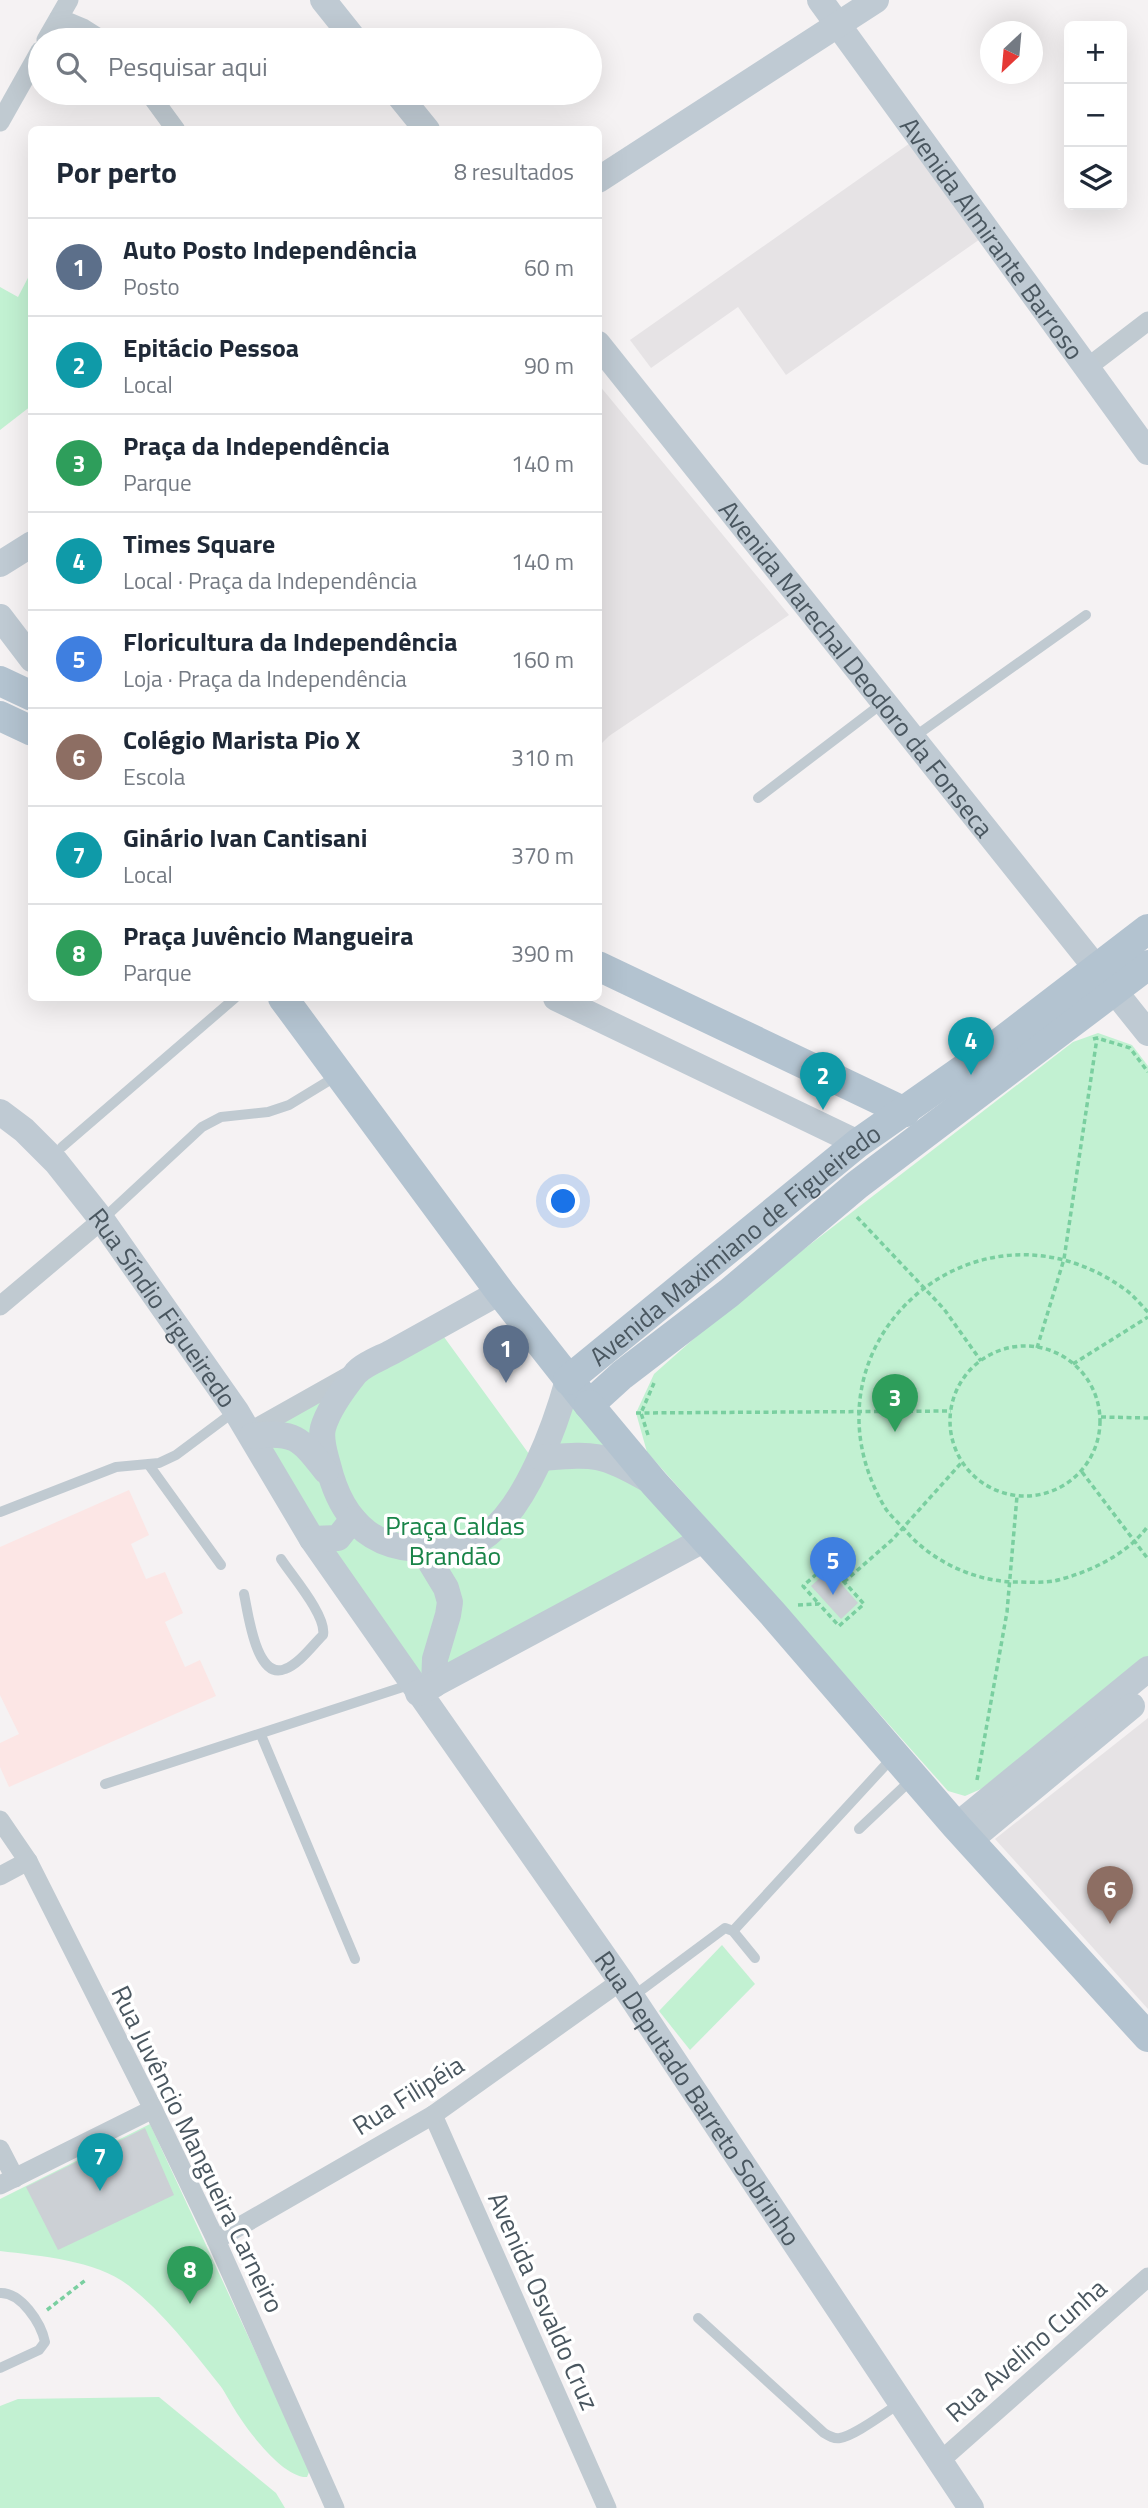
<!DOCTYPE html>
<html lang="pt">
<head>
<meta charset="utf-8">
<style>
	:root { --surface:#fff; --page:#f2f2f3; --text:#1f2937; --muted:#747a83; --line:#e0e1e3; --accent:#2563eb }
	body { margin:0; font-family:"Titillium Web",sans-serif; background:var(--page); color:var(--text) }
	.controls { position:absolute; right:21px; top:21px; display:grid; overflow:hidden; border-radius:10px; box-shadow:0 7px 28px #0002 }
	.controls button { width:63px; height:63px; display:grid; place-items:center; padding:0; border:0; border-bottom:2px solid var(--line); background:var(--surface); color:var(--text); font:35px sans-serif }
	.compass { position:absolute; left:980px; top:21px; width:63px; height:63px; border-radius:50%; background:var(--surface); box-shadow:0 7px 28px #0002; rotate:206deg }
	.you { position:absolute; left:564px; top:1202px; width:24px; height:24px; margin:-18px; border:5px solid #fff; border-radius:50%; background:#1a73e8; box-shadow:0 0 0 10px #1a73e833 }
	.badge { display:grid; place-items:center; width:46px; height:46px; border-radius:50%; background:var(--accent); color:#fff; font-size:23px; font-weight:700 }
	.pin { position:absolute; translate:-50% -58px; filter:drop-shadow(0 2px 4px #0008) }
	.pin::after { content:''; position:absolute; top:37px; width:24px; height:21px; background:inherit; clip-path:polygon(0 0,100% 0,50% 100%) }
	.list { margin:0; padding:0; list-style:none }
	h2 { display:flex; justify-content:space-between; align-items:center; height:91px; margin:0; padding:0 28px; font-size:30px }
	h2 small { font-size:23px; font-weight:400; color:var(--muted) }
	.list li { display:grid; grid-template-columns:46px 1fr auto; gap:21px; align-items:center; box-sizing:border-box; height:98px; padding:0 28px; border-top:2px solid var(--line) }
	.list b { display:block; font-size:26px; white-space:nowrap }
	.list p { margin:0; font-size:23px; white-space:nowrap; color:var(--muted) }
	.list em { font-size:23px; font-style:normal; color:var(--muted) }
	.icon { flex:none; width:38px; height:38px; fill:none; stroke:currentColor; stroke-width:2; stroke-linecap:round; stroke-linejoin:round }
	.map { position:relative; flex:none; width:1148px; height:2508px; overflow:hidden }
	.search { position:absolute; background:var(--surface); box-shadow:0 7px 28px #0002; left:28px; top:28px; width:574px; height:77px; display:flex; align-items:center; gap:18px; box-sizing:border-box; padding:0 24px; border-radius:38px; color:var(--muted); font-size:26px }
	.panel { position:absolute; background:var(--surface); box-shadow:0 7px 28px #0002; left:28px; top:126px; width:574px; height:875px; border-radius:10px }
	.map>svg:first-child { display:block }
</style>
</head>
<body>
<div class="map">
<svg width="1148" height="2508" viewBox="0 0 1148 2508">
	<rect width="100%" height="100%" fill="#f5f2f3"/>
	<g fill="#e6e3e5">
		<polygon points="913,141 983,237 786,375 738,307 651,368 630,340"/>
		<polygon points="599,385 789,615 609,736 599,746"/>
		<polygon points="1148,1718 1148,2009 995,1839"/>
	</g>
	<polygon fill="#fce6e5" points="129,1490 149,1535 131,1544 146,1579 165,1572 183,1613 165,1622 185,1667 200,1660 216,1696 9,1787 0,1767 0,1743 19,1734 0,1695 0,1547"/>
	<g fill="#c2f1d2">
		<polygon points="31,272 31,406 0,430 0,287 18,297"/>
		<polygon points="1098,1033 1132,1045 1148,1066 1148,1660 981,1789 965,1796 948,1791 647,1452 636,1413 654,1374 734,1303 1073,1042"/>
		<polygon points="444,1337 529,1454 572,1405 687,1535 418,1693 252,1436"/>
		<polygon points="722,1945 755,1984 690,2050 659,2011"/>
		<path d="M 150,2124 L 310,2470 L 307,2477 C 283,2478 247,2430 235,2410 C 229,2401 225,2391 218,2383 C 191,2349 163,2312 128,2285 C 95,2260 40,2256 0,2251 L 0,2199 Z"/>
		<polygon points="159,2397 276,2493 285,2508 0,2508 0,2406 18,2399"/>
	</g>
	<g fill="#ccd0d5">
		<polygon points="829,1570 858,1603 841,1619 811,1586"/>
		<polygon points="145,2128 174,2195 58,2250 26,2187"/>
	</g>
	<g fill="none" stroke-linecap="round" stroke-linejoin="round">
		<g stroke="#7acfa0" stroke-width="3.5" stroke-dasharray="5 3.5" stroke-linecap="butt">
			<polyline points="1093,1039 1097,1038 1130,1048 1148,1072"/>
			<polyline points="857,1217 944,1309 981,1361"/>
			<path d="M 1148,1312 C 1141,1305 1134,1296 1126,1290 C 976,1181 791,1345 884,1506 C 889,1515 898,1522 905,1530 C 931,1561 975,1582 1017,1582 C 1028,1582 1042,1583 1054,1581 C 1088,1573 1127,1555 1148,1526"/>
			<circle cx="1025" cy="1421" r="75"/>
			<polyline points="1037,1348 1064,1259 1097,1038"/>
			<polyline points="1073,1364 1148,1317"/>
			<polyline points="636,1413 951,1411"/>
			<polyline points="1101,1417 1148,1418"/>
			<polyline points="648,1435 641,1413 654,1383"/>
			<polyline points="1082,1472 1148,1559"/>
			<polyline points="844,1582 893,1539 962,1462"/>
			<polyline points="798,1605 819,1604 839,1626 864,1604 828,1564 803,1586 819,1604"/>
			<polyline points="977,1780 1007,1612 1017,1496"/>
			<polyline points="47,2310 87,2279"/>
		</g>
		<g stroke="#c0cad1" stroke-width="10">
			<polyline points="914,737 1086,615"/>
			<polyline points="758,798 884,702"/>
			<polyline points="62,1147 235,998"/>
			<polyline points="104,1218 202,1127 221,1117 268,1112 289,1105 335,1077"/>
			<polyline points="149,1465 221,1565"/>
			<polyline points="0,1512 116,1467 159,1463 176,1455 235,1411"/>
			<path d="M 244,1594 C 248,1612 256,1681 285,1669 C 299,1664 312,1646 323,1635 C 327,1616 292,1576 281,1559"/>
			<polyline points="261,1735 355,1959"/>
			<polyline points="105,1784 412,1684"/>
			<polyline points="859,1829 911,1780"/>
			<polyline points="733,1931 892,1758"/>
			<polyline points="632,1997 725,1928 733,1931 755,1958"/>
			<path d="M 0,2293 C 21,2292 41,2323 45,2342 L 39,2350 L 0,2368"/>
			<path d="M 698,2318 L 824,2433 C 829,2436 834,2439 840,2438 C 856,2435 884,2413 899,2404"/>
		</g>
		<g stroke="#c0cad1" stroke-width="19">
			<polyline points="59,18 83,28 102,40"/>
			<polyline points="46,40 69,0"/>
			<polyline points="149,93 176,130"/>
			<polyline points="0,122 40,51"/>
			<polyline points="1088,367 1148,321"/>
			<polyline points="0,1306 102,1220"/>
			<polyline points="249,1432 352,1374"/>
			<polyline points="0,1820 28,1861 153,2109 216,2240 335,2508"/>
			<polyline points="0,1876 28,1861"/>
			<polyline points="433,2115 607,2508"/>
			<polyline points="0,2149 15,2178"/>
			<polyline points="0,2185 153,2109"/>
			<polyline points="216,2240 433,2115 621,1981"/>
			<polyline points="939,2462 1148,2277"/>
		</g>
		<g stroke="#bfcad3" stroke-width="26">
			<polyline points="323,0 355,40"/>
			<path id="s1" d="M 820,0 L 1148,452"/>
			<polyline points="397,93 427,130"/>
			<polyline points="598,180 876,0"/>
			<path id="s2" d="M 598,344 L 1148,1033"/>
			<polyline points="0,564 32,544"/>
			<polyline points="0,617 32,659"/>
			<polyline points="556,998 858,1143"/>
			<path id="s3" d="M 0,1112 L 24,1130 L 56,1162 L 102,1220 L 236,1411 L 312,1539 L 621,1981 L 971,2508"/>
			<path d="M 500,1292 C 464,1312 428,1332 392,1352 C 381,1358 364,1364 356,1373 C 344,1388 328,1410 323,1428 C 320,1440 325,1453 328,1465 C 343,1527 379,1555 443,1548 C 460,1546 474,1545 488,1534 C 527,1504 555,1427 568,1380"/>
			<path d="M 252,1436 C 295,1431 300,1438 326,1471"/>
			<path d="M 541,1458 C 593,1454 600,1452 647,1479"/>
			<polyline points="312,1539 338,1538 353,1519"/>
			<polyline points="423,1550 446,1588 450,1602 448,1615 435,1659 434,1685"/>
			<polyline points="418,1693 705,1539"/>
			<polyline points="956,1826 1148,1669"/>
			<polyline points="969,1841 1132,1706"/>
		</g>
		<g stroke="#b3c3d0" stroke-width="30">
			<polyline points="0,681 32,696"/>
			<polyline points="0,716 32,731"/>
			<polyline points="598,966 905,1112"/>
			<polyline points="283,998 500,1292 589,1405 622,1375 729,1293 857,1185 1148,965"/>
			<path id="s4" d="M 568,1380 L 858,1143 L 985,1054 L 1148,929"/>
			<polyline points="589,1405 654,1483 773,1614 956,1826 1148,2037"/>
		</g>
	</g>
	<g text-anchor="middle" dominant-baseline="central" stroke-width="7" stroke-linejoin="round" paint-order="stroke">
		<g font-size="26" fill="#4a5760" stroke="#fff">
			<text stroke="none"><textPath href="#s1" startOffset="294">Avenida Almirante Barroso</textPath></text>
			<text stroke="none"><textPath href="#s2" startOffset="415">Avenida Marechal Deodoro da Fonseca</textPath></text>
			<text stroke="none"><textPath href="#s4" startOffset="215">Avenida Maximiano de Figueiredo</textPath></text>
			<text stroke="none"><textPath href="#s3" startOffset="256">Rua Síndio Figueiredo</textPath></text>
			<text transform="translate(408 2095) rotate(-32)">Rua Filipéia</text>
			<text stroke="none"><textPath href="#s3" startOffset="1211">Rua Deputado Barreto Sobrinho</textPath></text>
			<text transform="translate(198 2149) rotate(64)">Rua Juvêncio Mangueira Carneiro</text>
			<text transform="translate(544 2301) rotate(66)">Avenida Osvaldo Cruz</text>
			<text transform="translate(1026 2350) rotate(-41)">Rua Avelino Cunha</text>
		</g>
		<g font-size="26" fill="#188448" stroke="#fff">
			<text x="455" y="1525">Praça Caldas<tspan x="455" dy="30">Brandão</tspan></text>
		</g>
	</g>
</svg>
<div class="controls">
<button>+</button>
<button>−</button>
<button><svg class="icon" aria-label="layers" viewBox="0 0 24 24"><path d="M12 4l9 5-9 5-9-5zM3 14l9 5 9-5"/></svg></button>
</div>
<svg class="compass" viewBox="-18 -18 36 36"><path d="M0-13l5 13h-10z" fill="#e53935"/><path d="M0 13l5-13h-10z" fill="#747a83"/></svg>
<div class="you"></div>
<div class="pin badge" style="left:506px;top:1383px;background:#5c6f8a">1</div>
<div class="pin badge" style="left:823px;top:1110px;background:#0f9aa8">2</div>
<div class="pin badge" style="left:895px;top:1432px;background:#2e9e5b">3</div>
<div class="pin badge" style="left:971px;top:1075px;background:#0f9aa8">4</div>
<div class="pin badge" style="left:833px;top:1595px;background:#3f7fe0">5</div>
<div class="pin badge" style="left:1110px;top:1924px;background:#8d6e63">6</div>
<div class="pin badge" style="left:100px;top:2191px;background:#0f9aa8">7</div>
<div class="pin badge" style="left:190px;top:2304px;background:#2e9e5b">8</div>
<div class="search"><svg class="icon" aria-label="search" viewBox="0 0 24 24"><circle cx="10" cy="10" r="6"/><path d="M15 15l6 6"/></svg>Pesquisar aqui</div>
<section class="panel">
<h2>Por perto<small>8 resultados</small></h2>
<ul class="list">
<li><span class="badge" style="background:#5c6f8a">1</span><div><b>Auto Posto Independência</b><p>Posto</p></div><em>60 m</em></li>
<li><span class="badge" style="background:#0f9aa8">2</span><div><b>Epitácio Pessoa</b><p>Local</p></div><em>90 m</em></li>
<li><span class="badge" style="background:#2e9e5b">3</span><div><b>Praça da Independência</b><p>Parque</p></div><em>140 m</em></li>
<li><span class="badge" style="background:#0f9aa8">4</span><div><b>Times Square</b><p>Local · Praça da Independência</p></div><em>140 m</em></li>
<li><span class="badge" style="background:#3f7fe0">5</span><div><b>Floricultura da Independência</b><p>Loja · Praça da Independência</p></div><em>160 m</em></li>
<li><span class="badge" style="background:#8d6e63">6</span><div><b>Colégio Marista Pio X</b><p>Escola</p></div><em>310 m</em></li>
<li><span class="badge" style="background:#0f9aa8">7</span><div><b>Ginário Ivan Cantisani</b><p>Local</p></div><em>370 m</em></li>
<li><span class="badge" style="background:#2e9e5b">8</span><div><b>Praça Juvêncio Mangueira</b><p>Parque</p></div><em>390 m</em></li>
</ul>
</section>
</div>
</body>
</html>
